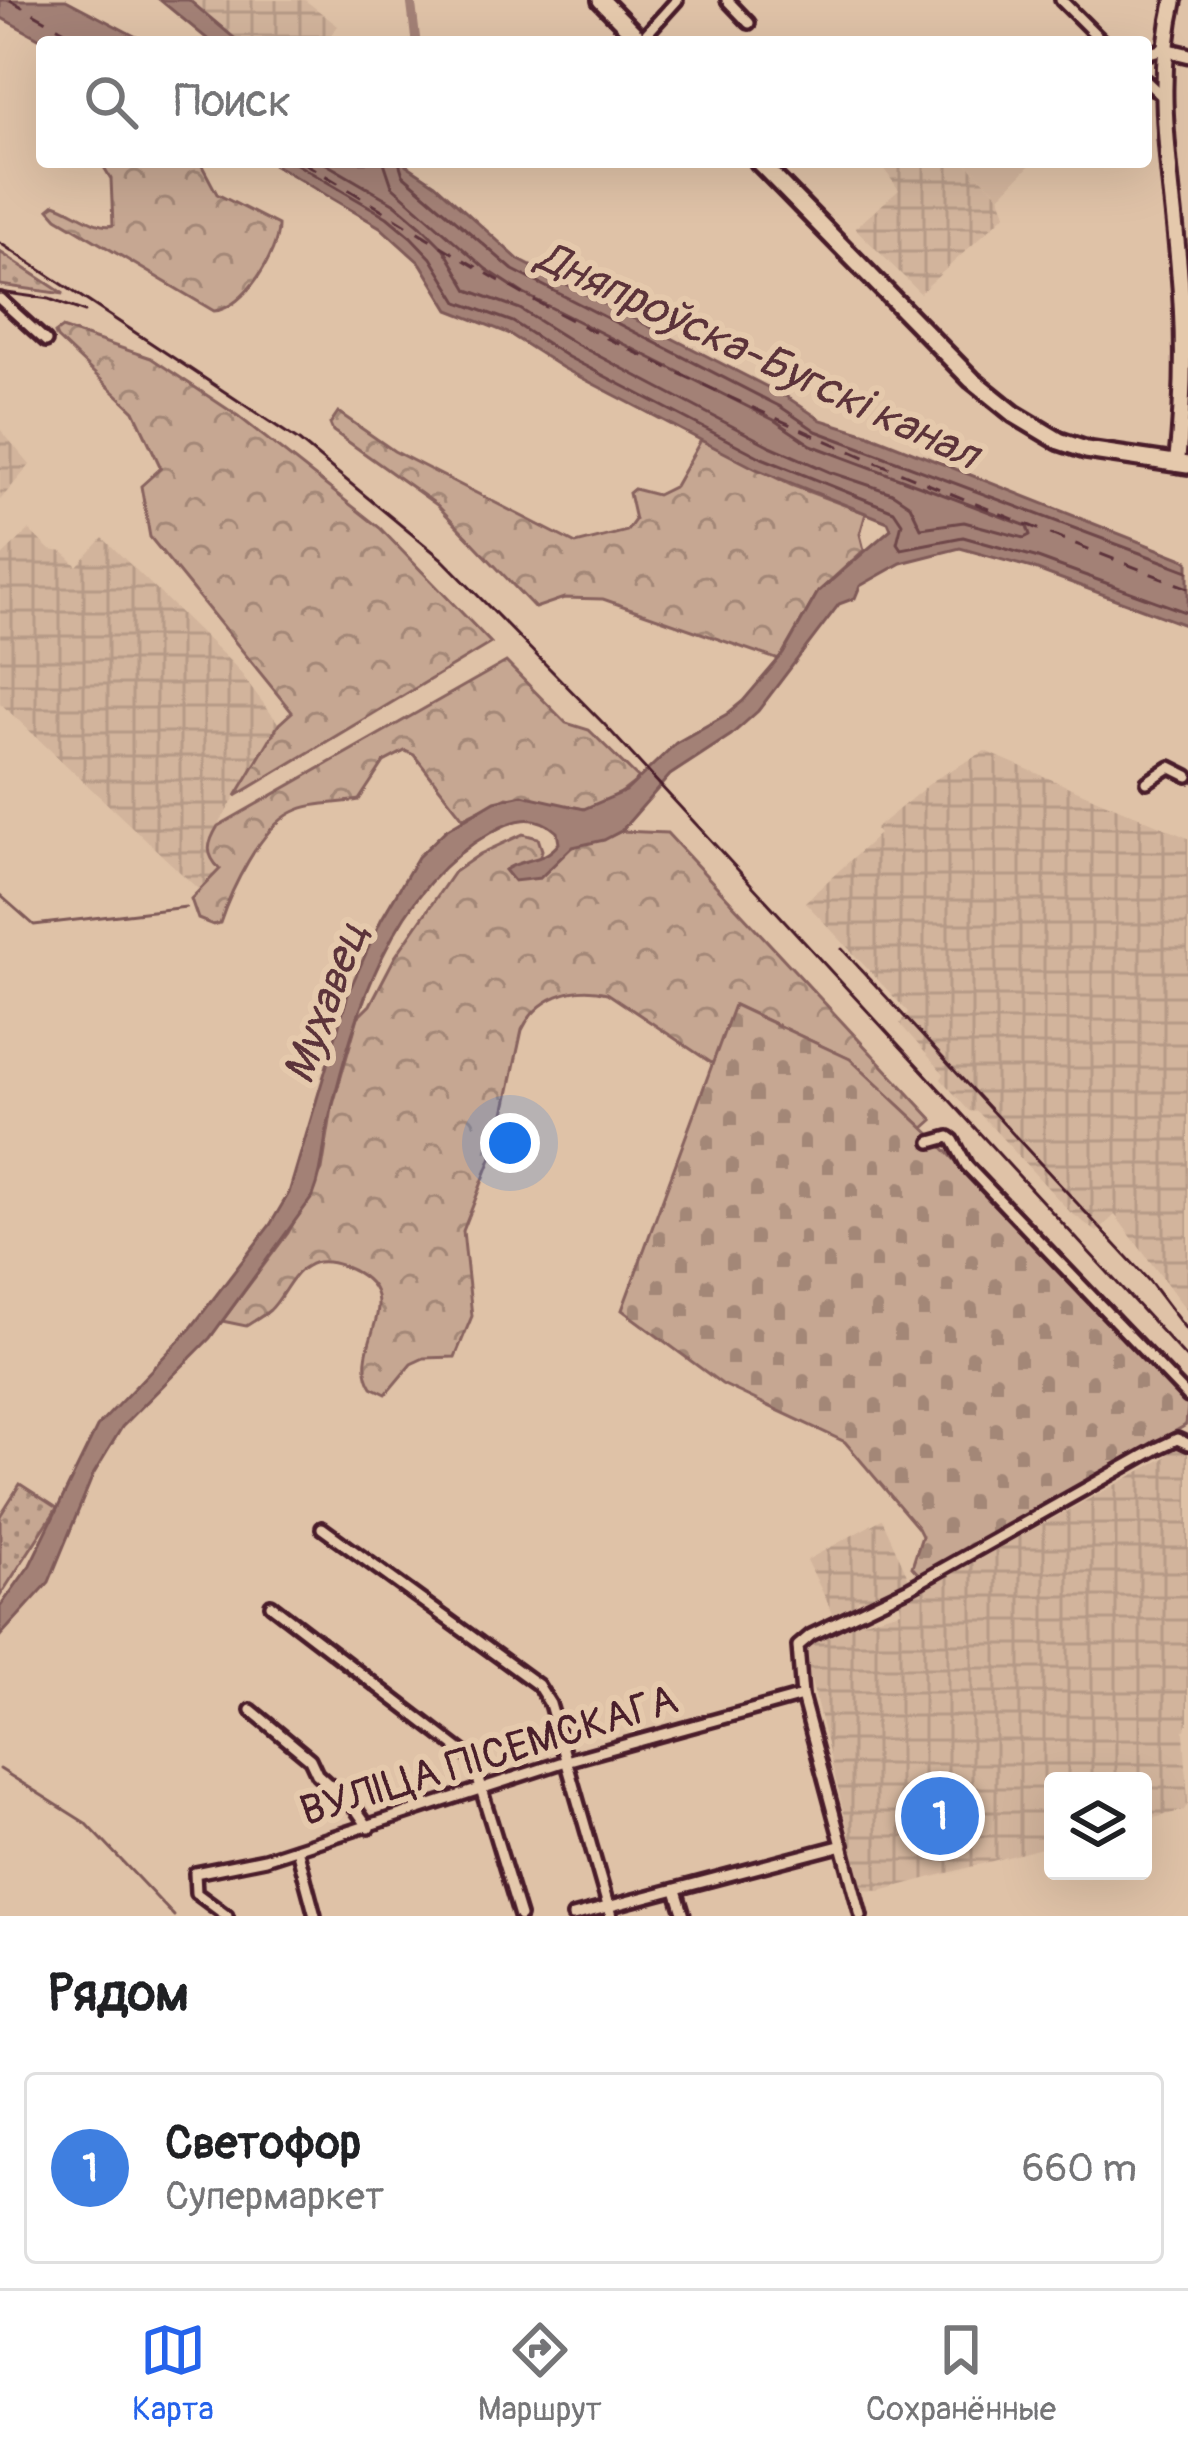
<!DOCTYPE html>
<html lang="ru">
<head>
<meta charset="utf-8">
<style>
	:root { --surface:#fff; --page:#f6f6f6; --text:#202124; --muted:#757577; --line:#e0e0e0; --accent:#2563eb }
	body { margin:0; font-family:Pangolin,sans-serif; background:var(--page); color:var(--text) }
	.controls { position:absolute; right:36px; bottom:36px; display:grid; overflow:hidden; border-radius:12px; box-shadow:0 12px 48px #0002 }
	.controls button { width:108px; height:108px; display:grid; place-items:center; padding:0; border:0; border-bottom:3px solid var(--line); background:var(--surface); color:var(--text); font:60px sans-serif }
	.you { position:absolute; left:510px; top:1143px; width:42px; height:42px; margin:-30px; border:9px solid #fff; border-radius:50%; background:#1a73e8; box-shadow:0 0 0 18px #1a73e833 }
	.badge { display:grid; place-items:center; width:78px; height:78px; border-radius:50%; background:var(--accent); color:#fff; font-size:39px; font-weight:700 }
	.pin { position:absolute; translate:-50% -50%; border:6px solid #fff; box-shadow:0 3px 12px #0006 }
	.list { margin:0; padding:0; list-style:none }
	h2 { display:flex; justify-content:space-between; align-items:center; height:156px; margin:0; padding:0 48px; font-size:51px }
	h2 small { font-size:39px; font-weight:400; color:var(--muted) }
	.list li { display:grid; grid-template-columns:78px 1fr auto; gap:36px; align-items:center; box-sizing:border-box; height:192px; margin:0 24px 24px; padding:0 24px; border:3px solid var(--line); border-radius:12px }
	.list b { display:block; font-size:45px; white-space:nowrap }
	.list p { margin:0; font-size:39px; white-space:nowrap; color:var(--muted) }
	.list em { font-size:39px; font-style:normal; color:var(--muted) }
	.icon { flex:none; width:66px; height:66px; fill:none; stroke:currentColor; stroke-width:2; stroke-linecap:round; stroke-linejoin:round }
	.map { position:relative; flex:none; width:1188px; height:1916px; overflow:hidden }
	.search { position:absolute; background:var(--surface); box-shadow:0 12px 48px #0002; left:36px; right:36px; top:36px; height:132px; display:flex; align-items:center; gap:30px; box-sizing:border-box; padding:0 42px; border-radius:12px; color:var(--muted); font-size:45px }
	.sheet { height:372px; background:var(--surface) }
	nav { display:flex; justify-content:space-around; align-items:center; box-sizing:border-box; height:168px; border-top:3px solid var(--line); background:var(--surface); font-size:33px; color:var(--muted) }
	nav a { display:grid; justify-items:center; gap:6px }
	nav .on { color:var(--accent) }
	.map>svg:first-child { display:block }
</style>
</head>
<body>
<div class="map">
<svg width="1188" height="1916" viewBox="0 0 1188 1916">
	<defs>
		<pattern id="industrial-grid" width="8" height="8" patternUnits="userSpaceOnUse" patternTransform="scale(3)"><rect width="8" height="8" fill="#d2b49c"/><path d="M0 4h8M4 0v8" fill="none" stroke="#b69a87"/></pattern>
		<pattern id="grass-dots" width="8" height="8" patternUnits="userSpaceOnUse" patternTransform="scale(3)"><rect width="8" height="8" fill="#c6a792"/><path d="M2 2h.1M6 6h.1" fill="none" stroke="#a38777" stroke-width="1.8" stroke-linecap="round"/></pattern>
		<pattern id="forest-crowns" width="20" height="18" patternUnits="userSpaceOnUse" patternTransform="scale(3)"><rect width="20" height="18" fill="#c6a792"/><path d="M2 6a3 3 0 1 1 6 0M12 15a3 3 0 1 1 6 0" fill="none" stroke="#a38777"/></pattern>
		<pattern id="cemetery-stones" width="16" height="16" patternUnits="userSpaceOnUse" patternTransform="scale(3)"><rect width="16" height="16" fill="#c6a792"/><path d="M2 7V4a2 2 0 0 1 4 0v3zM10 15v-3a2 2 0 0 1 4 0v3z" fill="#a38777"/></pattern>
	</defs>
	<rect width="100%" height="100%" fill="#dfc2a7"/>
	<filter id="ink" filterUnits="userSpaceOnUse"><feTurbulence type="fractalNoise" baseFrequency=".00833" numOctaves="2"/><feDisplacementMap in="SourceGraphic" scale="24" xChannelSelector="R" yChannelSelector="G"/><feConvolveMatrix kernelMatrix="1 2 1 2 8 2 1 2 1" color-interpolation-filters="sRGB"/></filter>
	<g filter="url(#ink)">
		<polygon fill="#d2b49c" points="965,162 1033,162 1000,196"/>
		<g fill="url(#industrial-grid)">
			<polygon points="191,0 305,0 338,26 325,42 240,42"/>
			<polygon points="879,162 965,162 1000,196 1006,214 920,293 855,228 899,190"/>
			<polygon points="0,429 30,465 0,500"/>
			<polygon points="29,530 50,550 63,552 77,566 103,538 236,667 279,724 208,842 220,869 198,889 0,703 0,558"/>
			<polygon points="985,751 1188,838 1188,1312 1115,1215 1097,1232 1070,1212 978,1112 969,1111 941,1079 944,1074 900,1024 908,1012 805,902 879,834 875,829 934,780"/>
			<polygon points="1174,1448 1188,1449 1188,1723 1184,1731 1188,1804 1184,1810 1143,1821 1143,1781 1053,1781 1053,1845 880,1891 863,1890 803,1648 848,1625 901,1611 900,1602 1164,1458"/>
			<polygon points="882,1519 909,1579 865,1602 859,1599 853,1607 834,1616 807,1560"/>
		</g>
		<g fill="url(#grass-dots)" stroke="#88635e" stroke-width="3">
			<polygon points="0,252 64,294 0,285"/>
			<polygon points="20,1484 57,1508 0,1596 0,1516"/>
		</g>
		<g fill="url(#forest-crowns)" stroke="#88635e" stroke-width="3">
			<path d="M 101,162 L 200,162 L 217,194 L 278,225 C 279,252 244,309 214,311 L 57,218 L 49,209 L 55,204 C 74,210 97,230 113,225 L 111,179 Z"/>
			<polygon points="62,328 151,358 238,416 380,528 491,643 236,796 279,724 292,712 150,537 141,486 161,468 134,411 57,338 55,333"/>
			<polygon points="338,412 394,451 576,544 627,531 635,520 629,493 634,489 657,495 675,486 701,440 791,485 866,513 860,534 864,550 818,592 779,660 603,599 564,598 535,608 437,505 333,431 330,424"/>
			<path d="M 506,662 L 566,723 L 589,730 L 639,779 L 612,800 L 585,809 L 507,797 L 463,818 L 414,755 L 405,751 L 384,762 L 359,800 C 338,804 312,802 293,812 C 260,828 231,890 220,923 L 213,925 L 198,919 L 191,899 L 220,869 C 205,854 207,844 218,826 Z"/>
			<path d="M 621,831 L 667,833 L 933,1120 L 924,1128 L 849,1059 L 735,1005 L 713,1064 L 607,993 C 573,984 537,998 522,1030 L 498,1141 L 463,1231 L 472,1316 L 455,1357 L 424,1358 L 411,1364 L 386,1394 L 372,1387 C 345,1345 418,1295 343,1266 C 332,1262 318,1259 307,1266 C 290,1275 283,1298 270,1310 C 263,1316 254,1321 246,1326 L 222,1321 L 288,1233 L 322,1170 L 332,1108 L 358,1017 L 370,1005 L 395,957 L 454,872 L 480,854 L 523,834 L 538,838 L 542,850 L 539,860 L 505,870 C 531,863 549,858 572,847 C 588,839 605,841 621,831 Z"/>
		</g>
		<polygon fill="url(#cemetery-stones)" stroke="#88635e" stroke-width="3" points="734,1005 850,1059 932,1136 1188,1405 1186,1425 921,1577 912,1567 922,1536 918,1528 845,1442 722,1384 622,1310"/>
		<g fill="#a38176" stroke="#7f5a58" stroke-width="3">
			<polygon points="0,0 66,0 146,42 46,42 0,17"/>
			<polygon points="160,0 189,0 239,42 211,42"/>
			<path d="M 270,162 L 402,162 L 435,184 L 519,260 L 787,397 L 821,420 L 867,434 L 1188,561 L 1188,626 L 1032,568 L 960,548 L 901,563 L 860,586 L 855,598 L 839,604 L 758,711 L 731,735 L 670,775 L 621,831 L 604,840 L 572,847 L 540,878 L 514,881 L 505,870 C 523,857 543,864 559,843 L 557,832 C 535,812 514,819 490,833 C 392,888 355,1012 330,1115 C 323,1142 324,1169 313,1196 L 210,1338 L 122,1427 L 93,1475 L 49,1582 L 0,1636 L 0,1607 L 30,1565 L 97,1427 L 191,1328 L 270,1225 L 289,1193 L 349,991 L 381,920 L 418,857 L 446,830 L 495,801 L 522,795 L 584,809 L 626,791 L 676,743 L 727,714 L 743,701 L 783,654 L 818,592 L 891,529 L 888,522 L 756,469 L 563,368 L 508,333 L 449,310 L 421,264 L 380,227 Z"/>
		</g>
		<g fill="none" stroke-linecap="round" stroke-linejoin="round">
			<g stroke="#6e4649" stroke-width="3">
				<polyline points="293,162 387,217 411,237 431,258 458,302 513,322 568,357 762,458 894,511 902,523 897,543 901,549 963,537 1035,557 1188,613"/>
				<polyline points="323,162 395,204 422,227 444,249 468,290 520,309 576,344 768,445 830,472 892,493 910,505 921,528 964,522 1024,538 1030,535 1027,526 811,445 774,420 524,294 486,269 392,186 384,162"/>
				<polyline points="399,162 403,175 513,270 781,407 816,431 1188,571"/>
			</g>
			<g stroke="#7f5a58" stroke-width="3">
				<polyline points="0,895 34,925 186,907"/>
				<polyline points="0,1769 87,1824 174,1916"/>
			</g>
			<polyline stroke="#a38176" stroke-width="9" points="411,0 416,42"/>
			<g stroke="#5c333a" stroke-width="3" stroke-dasharray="15 12" stroke-linecap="butt">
				<polyline points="10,0 84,42"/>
				<path d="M 302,162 C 394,215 482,275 577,323 C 775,424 981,508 1188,588"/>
			</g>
			<g stroke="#4a1f2b" stroke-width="18">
				<g id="minor">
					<polyline points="727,0 749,23"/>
					<polyline points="1061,0 1103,42"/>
					<polyline points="640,41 677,0"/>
					<polyline points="1146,54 1163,49"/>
					<polyline points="1146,81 1163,97"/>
					<polyline points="0,299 46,341"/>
					<polyline points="1147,782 1170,767 1188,776"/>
					<polyline points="931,1142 949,1137 953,1140 967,1166 1188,1397"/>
					<polyline points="322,1528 538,1685 550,1704 611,1916"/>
					<polyline points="271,1605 472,1759 520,1916"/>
					<polyline points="251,1710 310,1759 317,1774 355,1808 369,1828"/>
					<polyline points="297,1849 315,1916"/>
					<polyline points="676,1890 684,1916"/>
					<polyline points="227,1916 196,1893 195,1873 265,1859 566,1761 802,1696"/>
					<polyline points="573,1916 843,1845"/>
					<polyline points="861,1916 802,1696 798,1646 811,1635 909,1588 1156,1449 1177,1439 1188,1444"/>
				</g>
			</g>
			<g stroke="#4a1f2b" stroke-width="21">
				<polyline id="tertiary" points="1163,49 1188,55"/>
			</g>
			<g stroke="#4a1f2b" stroke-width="22">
				<path id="secondary" d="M 1174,0 C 1153,89 1172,178 1179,268 C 1185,333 1184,398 1177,463"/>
			</g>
			<g stroke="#4a1f2b" stroke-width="24">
				<g id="primary">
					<polyline points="601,0 642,42"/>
					<polyline points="759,162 972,380 1014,414 1059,441 1086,450 1188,465"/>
				</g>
			</g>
			<use href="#minor" stroke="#e5c9ac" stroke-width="9"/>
			<use href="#tertiary" stroke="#e5c9ac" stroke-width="12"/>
			<use href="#secondary" stroke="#e5c9ac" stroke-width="14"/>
			<use href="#primary" stroke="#e5c9ac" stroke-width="15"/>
			<g stroke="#4a1f2b" stroke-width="3">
				<polyline points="0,243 299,441 442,559 604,724 1188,1360"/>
				<polyline points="0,292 49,299 85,312"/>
				<polyline points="842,949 1150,1282 1188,1332"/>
			</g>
		</g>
	</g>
	<g text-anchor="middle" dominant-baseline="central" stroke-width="12" stroke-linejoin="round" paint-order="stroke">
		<g font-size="42" fill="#4a1f2b" stroke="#e5c9ac">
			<text transform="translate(489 1756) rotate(-17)">ВУЛІЦА ПІСЕМСКАГА</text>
		</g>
		<g font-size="45" font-style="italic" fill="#5c333a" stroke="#e5c9ac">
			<text transform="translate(758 356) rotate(25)">Дняпроўска-Бугскі канал</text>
			<text transform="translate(326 1003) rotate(-70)">Мухавец</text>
		</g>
	</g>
</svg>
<div class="controls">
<button><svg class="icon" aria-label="layers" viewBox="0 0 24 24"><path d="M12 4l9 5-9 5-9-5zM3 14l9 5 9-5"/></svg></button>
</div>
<div class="you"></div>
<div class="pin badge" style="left:940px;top:1816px;background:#3f7fe0">1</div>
<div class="search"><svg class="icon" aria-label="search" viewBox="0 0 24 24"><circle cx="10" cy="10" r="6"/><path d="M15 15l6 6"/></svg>Поиск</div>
</div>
<section class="sheet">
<h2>Рядом<small></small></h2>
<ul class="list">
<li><span class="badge" style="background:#3f7fe0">1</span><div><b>Светофор</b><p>Супермаркет</p></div><em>660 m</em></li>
</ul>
</section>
<nav>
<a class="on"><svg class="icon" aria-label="map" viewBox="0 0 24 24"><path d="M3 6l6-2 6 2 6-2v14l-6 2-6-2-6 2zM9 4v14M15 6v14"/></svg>Карта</a>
<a><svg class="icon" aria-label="directions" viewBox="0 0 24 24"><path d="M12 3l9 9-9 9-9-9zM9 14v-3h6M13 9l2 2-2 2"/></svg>Маршрут</a>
<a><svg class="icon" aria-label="saved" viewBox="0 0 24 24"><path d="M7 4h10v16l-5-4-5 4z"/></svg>Сохранённые</a>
</nav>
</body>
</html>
